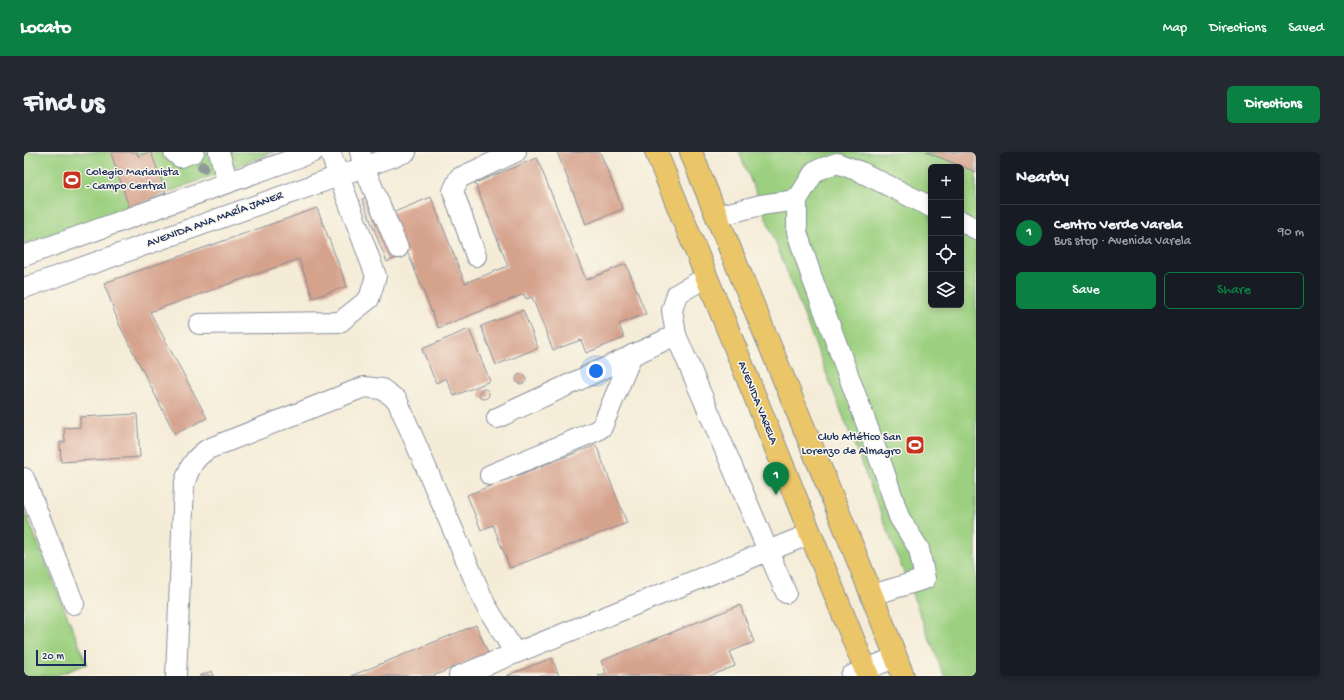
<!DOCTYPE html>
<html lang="en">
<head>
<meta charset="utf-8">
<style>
	:root { --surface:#171b24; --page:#242831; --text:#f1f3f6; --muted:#9ea1a6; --line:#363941; --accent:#0b8043 }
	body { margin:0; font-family:"Gochi Hand",sans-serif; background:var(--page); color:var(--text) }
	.controls { position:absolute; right:12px; top:12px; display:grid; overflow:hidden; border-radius:6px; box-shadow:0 2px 6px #0003 }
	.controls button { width:36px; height:36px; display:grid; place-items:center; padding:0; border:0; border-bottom:1px solid var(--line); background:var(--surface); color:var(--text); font:20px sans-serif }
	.scale { position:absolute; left:12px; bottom:10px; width:50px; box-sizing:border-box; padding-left:4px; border:2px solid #1b2f5e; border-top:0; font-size:11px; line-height:14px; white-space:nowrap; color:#1b2f5e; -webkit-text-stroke:3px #fbf7ec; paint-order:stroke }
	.you { position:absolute; left:572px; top:219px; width:14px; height:14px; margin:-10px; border:3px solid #fff; border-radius:50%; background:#1a73e8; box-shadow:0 0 0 6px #1a73e833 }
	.badge { display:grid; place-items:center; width:26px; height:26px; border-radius:50%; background:var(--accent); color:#fff; font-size:13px; font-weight:700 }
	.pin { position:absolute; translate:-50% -33px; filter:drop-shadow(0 1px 2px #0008) }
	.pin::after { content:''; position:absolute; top:21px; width:14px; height:12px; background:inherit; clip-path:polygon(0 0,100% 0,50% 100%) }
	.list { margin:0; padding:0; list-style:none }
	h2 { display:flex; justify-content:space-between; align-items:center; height:52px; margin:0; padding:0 16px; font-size:17px }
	h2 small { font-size:13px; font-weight:400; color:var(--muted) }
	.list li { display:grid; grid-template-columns:26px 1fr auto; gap:12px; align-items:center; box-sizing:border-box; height:56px; padding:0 16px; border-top:1px solid var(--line) }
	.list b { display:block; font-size:15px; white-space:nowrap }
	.list p { margin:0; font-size:13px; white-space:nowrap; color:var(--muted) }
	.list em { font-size:13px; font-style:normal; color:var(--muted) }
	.actions { display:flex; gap:8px; padding:12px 16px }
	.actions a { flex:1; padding:9px 0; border:1px solid var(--accent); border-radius:6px; text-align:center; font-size:14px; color:var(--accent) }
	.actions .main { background:var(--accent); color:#fff }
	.icon { flex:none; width:22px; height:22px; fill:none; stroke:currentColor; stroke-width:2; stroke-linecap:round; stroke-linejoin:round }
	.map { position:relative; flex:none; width:952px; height:524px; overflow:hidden; border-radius:6px }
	header { display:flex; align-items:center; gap:24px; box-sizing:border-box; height:56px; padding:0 20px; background:var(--accent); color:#fff }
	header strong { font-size:19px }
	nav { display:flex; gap:22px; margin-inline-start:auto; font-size:14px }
	.intro { display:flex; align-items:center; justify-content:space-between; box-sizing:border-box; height:96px; padding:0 24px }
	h1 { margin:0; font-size:28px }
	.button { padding:10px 18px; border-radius:6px; background:var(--accent); color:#fff; font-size:14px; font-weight:700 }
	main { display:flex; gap:24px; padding:0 24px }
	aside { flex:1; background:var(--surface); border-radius:6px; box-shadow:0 2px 6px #0003 }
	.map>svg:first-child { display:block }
</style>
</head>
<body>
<header>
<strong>Locato</strong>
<nav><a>Map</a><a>Directions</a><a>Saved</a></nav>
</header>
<div class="intro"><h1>Find us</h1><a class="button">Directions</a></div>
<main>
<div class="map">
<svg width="952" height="524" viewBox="0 0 952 524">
	<rect width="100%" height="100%" fill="#fbf7ec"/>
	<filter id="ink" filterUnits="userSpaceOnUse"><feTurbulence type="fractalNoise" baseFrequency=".025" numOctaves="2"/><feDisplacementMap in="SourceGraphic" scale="8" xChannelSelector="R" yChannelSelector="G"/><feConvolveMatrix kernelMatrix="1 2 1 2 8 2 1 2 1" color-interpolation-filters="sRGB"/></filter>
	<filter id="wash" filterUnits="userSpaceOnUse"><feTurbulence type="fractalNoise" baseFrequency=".012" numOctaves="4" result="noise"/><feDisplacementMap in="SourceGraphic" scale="16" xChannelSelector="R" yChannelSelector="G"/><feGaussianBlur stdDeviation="0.9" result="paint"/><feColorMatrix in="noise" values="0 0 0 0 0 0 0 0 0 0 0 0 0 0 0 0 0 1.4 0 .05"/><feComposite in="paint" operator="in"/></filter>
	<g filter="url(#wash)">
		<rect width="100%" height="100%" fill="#f4ecd7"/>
		<g fill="#9cd080" stroke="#5c806f" fill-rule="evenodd">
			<polygon points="0,0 250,0 105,55 0,92"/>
			<path d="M 715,0 L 952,0 L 952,524 L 920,524 L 737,53 ZM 907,15 L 937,15 L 937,153 L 907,153 Z"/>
			<polygon points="0,357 63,512 31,524 0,524"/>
		</g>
		<g id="blocks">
			<g fill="#d5a28c">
				<polygon points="89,0 113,0 114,4 127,0 142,41 105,55 87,1"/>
				<polygon points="533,0 576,0 599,57 562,72"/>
				<polygon points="902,0 952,0 952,20"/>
				<polygon points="513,6 562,128 602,112 622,162 595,172 600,186 562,201 557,188 529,198 508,145 502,147 500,142 414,176 384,101 363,110 338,47 359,39 368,61 407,45 441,131 484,114 451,31"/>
				<polygon points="293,56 323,134 289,146 275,107 126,160 183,266 151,282 95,172 80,131"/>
				<polygon points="499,158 514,196 472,213 457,174"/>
				<polygon points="445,177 466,229 430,244 422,226 412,231 398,197"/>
				<circle cx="497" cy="227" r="5"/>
				<circle cx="460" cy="242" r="5"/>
				<polygon points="113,262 116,305 37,310 36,290 41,290 40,276 56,275 56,265"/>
				<polygon points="572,293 603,371 486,416 469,373 457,378 443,343"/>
				<polygon points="716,453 730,490 706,500 711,514 686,524 574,524 582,521 577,509"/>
				<polygon points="452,473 464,501 409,524 327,524"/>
				<polygon points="528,506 535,524 482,524"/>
				<polygon points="188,519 190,524 175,524"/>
			</g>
		</g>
	</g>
	<g filter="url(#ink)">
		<use href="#blocks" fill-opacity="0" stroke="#888e9a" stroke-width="1"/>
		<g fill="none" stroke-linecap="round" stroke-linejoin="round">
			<g stroke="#888e9a" stroke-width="22">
				<g id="minor">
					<polyline points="150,0 156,5 170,0"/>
					<polyline points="195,0 204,31"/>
					<polyline points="336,0 340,15 374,96"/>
					<polyline points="693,64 737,53 773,48"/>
					<polyline points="937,69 952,77"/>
					<polyline points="0,104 289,0"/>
					<polyline points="452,104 429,39 435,26 492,0"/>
					<polyline points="683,125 653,142 648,158 652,183 762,441"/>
					<polyline points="0,136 382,0"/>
					<polyline points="175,172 316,170 345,147 352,124 306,0"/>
					<polyline points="473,266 652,183"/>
					<polyline points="466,323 572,279 578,275 608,203"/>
					<polyline points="0,326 50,452"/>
					<polyline points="848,443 901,427 895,397 875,365 860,319 787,123 773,80 773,48 791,19 813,11 837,20 907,55"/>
					<path d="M 152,524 L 160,333 C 165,316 169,307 184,297 L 340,235 L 358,237 L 373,248 L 461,452 L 491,501"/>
					<polyline points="435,524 786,382"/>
					<polyline points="827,524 872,505"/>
				</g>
			</g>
			<g stroke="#888e9a" stroke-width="24">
				<g id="major">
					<polyline points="632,0 844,524"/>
					<path d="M 667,0 C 736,175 813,348 879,524"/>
				</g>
			</g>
			<use href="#minor" stroke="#fff" stroke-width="20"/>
			<use href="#major" stroke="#ebc669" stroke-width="22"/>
		</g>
		<circle fill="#8e9a99" cx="179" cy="15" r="6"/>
	</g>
	<defs>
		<g id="stadium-square" transform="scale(1)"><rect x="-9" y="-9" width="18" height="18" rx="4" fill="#c8321e" stroke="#fbf7ec"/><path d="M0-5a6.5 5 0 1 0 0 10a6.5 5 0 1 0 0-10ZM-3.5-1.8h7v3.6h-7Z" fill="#fff"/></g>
	</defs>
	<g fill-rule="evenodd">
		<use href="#stadium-square" x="48" y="28"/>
		<use href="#stadium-square" x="891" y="293"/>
	</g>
	<g text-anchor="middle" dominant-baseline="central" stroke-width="3" stroke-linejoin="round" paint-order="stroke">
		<g font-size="12" fill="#1b2f5e" stroke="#fbf7ec" text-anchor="start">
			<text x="62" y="21">Colegio Marianista<tspan x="62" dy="14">- Campo Central</tspan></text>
			<text x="877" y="286" text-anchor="end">Club Atlético San<tspan x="877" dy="14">Lorenzo de Almagro</tspan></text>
		</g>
		<g font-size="12" fill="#1b2f5e" stroke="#fbf7ec">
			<text transform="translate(191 68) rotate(-20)">AVENIDA ANA MARÍA JANER</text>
			<text transform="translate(733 251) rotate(68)">AVENIDA VARELA</text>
		</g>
	</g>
</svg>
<div class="controls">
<button>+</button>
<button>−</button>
<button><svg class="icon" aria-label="locate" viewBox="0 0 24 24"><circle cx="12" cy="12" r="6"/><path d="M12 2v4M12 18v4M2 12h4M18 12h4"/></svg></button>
<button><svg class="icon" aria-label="layers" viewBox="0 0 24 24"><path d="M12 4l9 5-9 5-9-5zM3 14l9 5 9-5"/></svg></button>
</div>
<div class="scale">20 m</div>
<div class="you"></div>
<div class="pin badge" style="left:752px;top:343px">1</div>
</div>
<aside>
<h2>Nearby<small></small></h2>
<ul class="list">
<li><span class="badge">1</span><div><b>Centro Verde Varela</b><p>Bus stop · Avenida Varela</p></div><em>90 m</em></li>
</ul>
<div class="actions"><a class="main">Save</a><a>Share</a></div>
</aside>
</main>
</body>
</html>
